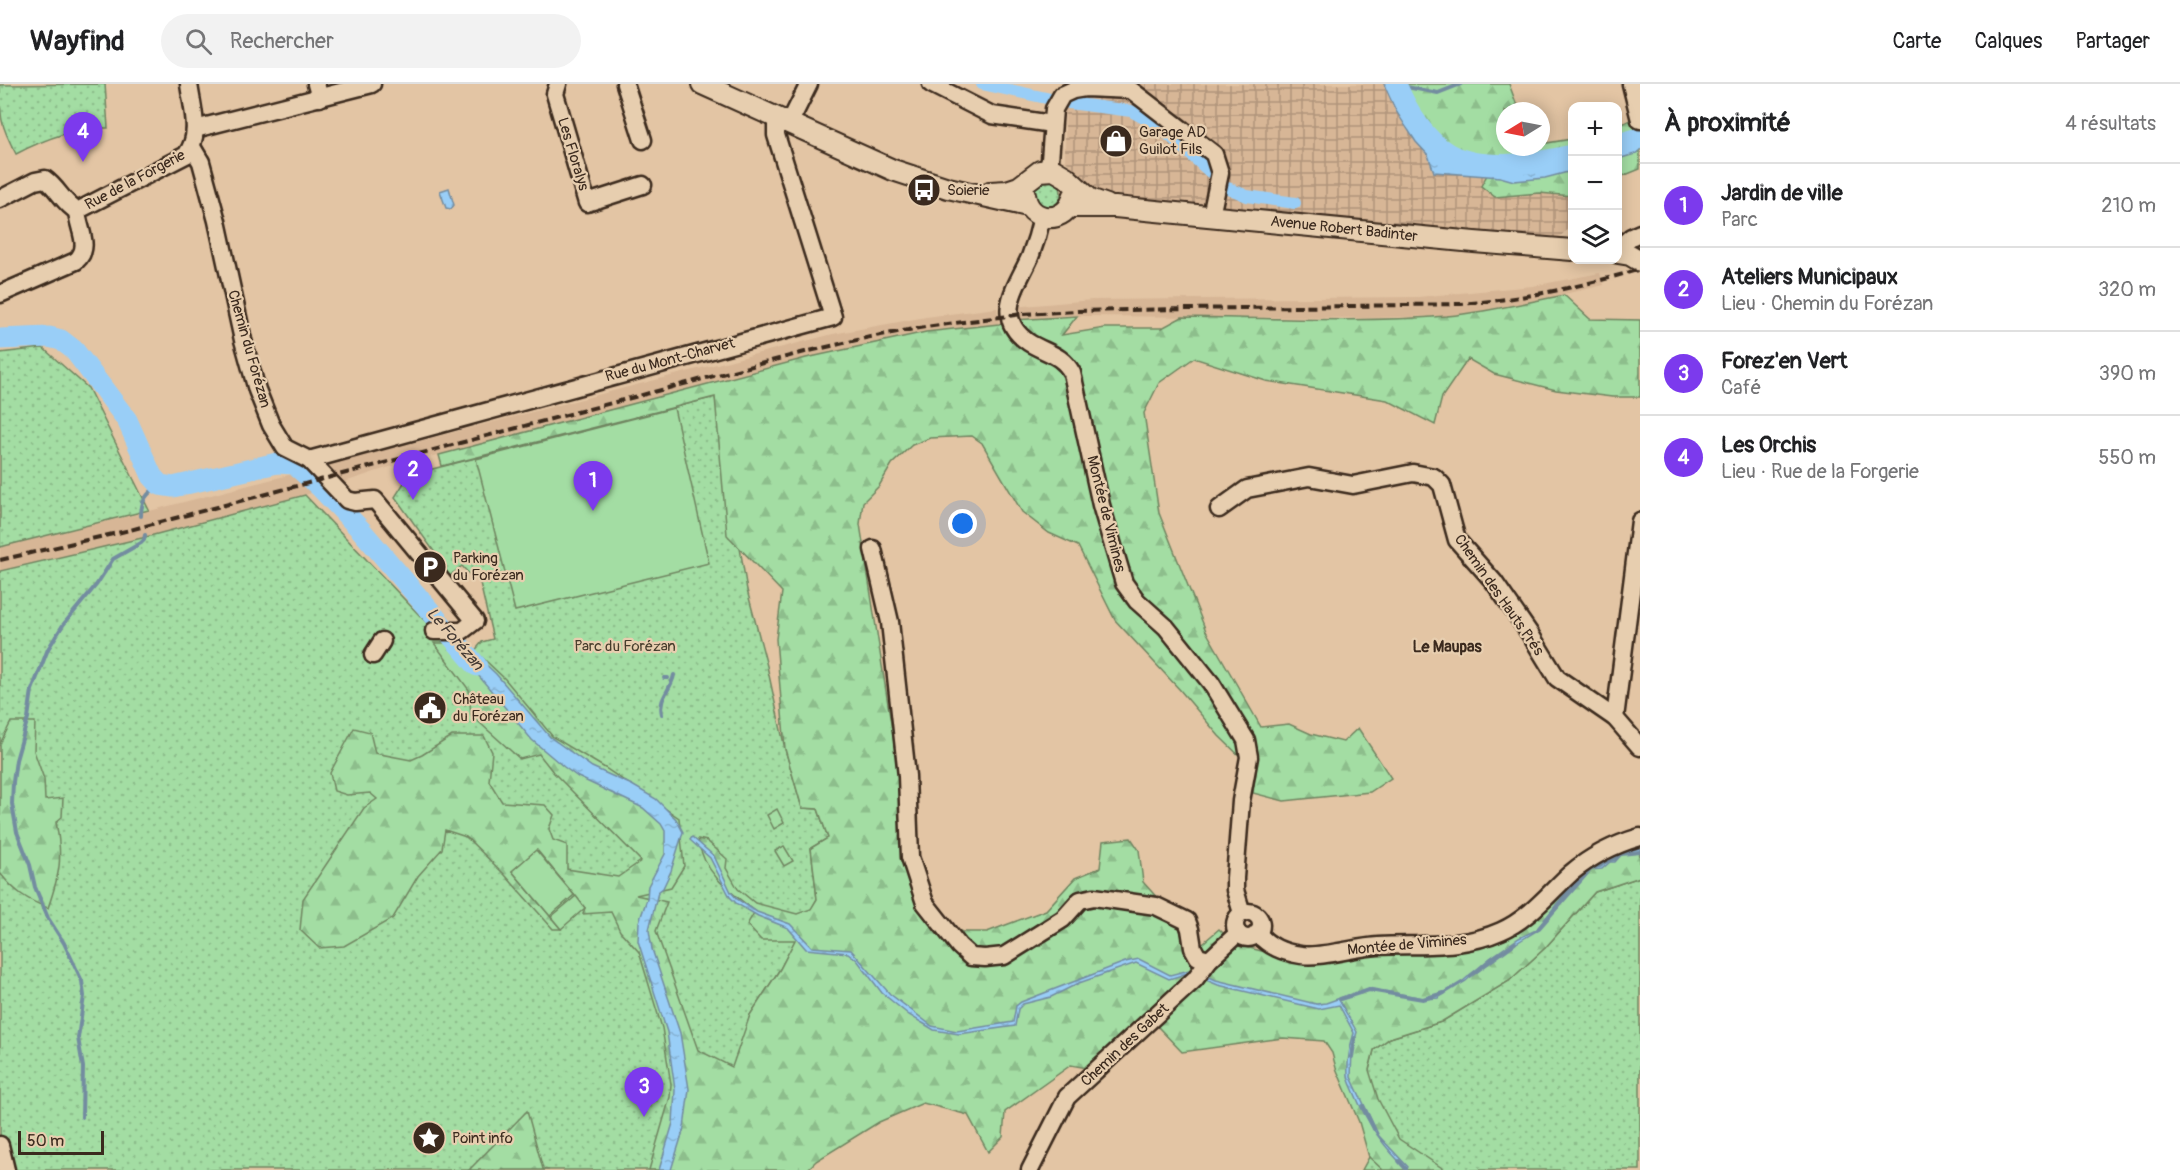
<!DOCTYPE html>
<html lang="fr">
<head>
<meta charset="utf-8">
<style>
	:root { --surface:#fff; --page:#f2f2f2; --text:#202124; --muted:#757577; --line:#e0e0e0; --accent:#7c3aed }
	body { margin:0; font-family:Pangolin,sans-serif; background:var(--page); color:var(--text) }
	.controls { position:absolute; right:18px; top:18px; display:grid; overflow:hidden; border-radius:12px; box-shadow:0 3px 15px #0003 }
	.controls button { width:54px; height:54px; display:grid; place-items:center; padding:0; border:0; border-bottom:2px solid var(--line); background:var(--surface); color:var(--text); font:30px sans-serif }
	.compass { position:absolute; left:1496px; top:18px; width:54px; height:54px; border-radius:50%; background:var(--surface); box-shadow:0 3px 15px #0003; rotate:260deg }
	.scale { position:absolute; left:18px; bottom:15px; width:86px; box-sizing:border-box; padding-left:6px; border:3px solid #3b2a1e; border-top:0; font-size:16px; line-height:21px; white-space:nowrap; color:#3b2a1e; -webkit-text-stroke:4px #e7ceaf; paint-order:stroke }
	.you { position:absolute; left:963px; top:440px; width:21px; height:21px; margin:-15px; border:4px solid #fff; border-radius:50%; background:#1a73e8; box-shadow:0 0 0 9px #1a73e833 }
	.badge { display:grid; place-items:center; width:39px; height:39px; border-radius:50%; background:var(--accent); color:#fff; font-size:20px; font-weight:700 }
	.pin { position:absolute; translate:-50% -50px; filter:drop-shadow(0 2px 3px #0008) }
	.pin::after { content:''; position:absolute; top:32px; width:21px; height:18px; background:inherit; clip-path:polygon(0 0,100% 0,50% 100%) }
	.list { margin:0; padding:0; list-style:none }
	h2 { display:flex; justify-content:space-between; align-items:center; height:78px; margin:0; padding:0 24px; font-size:26px }
	h2 small { font-size:20px; font-weight:400; color:var(--muted) }
	.list li { display:grid; grid-template-columns:39px 1fr auto; gap:18px; align-items:center; box-sizing:border-box; height:84px; padding:0 24px; border-top:2px solid var(--line) }
	.list b { display:block; font-size:22px; white-space:nowrap }
	.list p { margin:0; font-size:20px; white-space:nowrap; color:var(--muted) }
	.list em { font-size:20px; font-style:normal; color:var(--muted) }
	.icon { flex:none; width:33px; height:33px; fill:none; stroke:currentColor; stroke-width:2; stroke-linecap:round; stroke-linejoin:round }
	.map { position:relative; flex:none; width:1640px; height:1086px; overflow:hidden }
	header { display:flex; align-items:center; gap:36px; box-sizing:border-box; height:84px; padding:0 30px; background:var(--surface); border-bottom:2px solid var(--line) }
	header strong { font-size:28px }
	nav { display:flex; gap:33px; margin-inline-start:auto; font-size:21px }
	.search { width:420px; height:54px; background:var(--page); display:flex; align-items:center; gap:15px; box-sizing:border-box; padding:0 21px; border-radius:33px; color:var(--muted); font-size:22px }
	main { display:flex }
	aside { flex:1; background:var(--surface) }
	.map>svg:first-child { display:block }
</style>
</head>
<body>
<header>
<strong>Wayfind</strong>
<div class="search"><svg class="icon" aria-label="search" viewBox="0 0 24 24"><circle cx="10" cy="10" r="6"/><path d="M15 15l6 6"/></svg>Rechercher</div>
<nav><a>Carte</a><a>Calques</a><a>Partager</a></nav>
</header>
<main>
<div class="map">
<svg width="1640" height="1086" viewBox="0 0 1640 1086">
	<defs>
		<pattern id="industrial-grid" width="8" height="8" patternUnits="userSpaceOnUse" patternTransform="scale(1.5)"><rect width="8" height="8" fill="#d7b696"/><path d="M0 4h8M4 0v8" fill="none" stroke="#b0947a"/></pattern>
		<pattern id="grass-dots" width="8" height="8" patternUnits="userSpaceOnUse" patternTransform="scale(1.5)"><rect width="8" height="8" fill="#a3dda3"/><path d="M2 2h.1M6 6h.1" fill="none" stroke="#8dbe8c" stroke-width="1.8" stroke-linecap="round"/></pattern>
		<pattern id="forest-firs" width="22" height="20" patternUnits="userSpaceOnUse" patternTransform="scale(1.5)"><rect width="22" height="20" fill="#a3dda3"/><path d="M5 1l3.5 6h-7zM16 11l3.5 6h-7z" fill="#8dbe8c"/></pattern>
		<pattern id="water-ripples" width="26" height="14" patternUnits="userSpaceOnUse" patternTransform="scale(1.5)"><rect width="26" height="14" fill="#99cef7"/><path d="M2 4q2-2 4 0t4 0M15 11q2-2 4 0t4 0" fill="none" stroke="#85b1d3"/></pattern>
	</defs>
	<rect width="100%" height="100%" fill="#e3c5a4"/>
	<filter id="ink" filterUnits="userSpaceOnUse"><feTurbulence type="fractalNoise" baseFrequency=".0167" numOctaves="2"/><feDisplacementMap in="SourceGraphic" scale="12" xChannelSelector="R" yChannelSelector="G"/><feConvolveMatrix kernelMatrix="1 2 1 2 8 2 1 2 1" color-interpolation-filters="sRGB"/></filter>
	<g filter="url(#ink)">
		<g fill="#d7b696">
			<polygon points="1600,189 1604,201 1497,225 1446,232 1364,234 1077,232 1014,236 1012,223 1092,216 1418,213 1533,202"/>
			<polygon points="997,224 999,240 926,248 806,274 439,371 414,375 305,411 142,454 0,487 0,463 130,432 833,250 926,233"/>
		</g>
		<polygon fill="url(#industrial-grid)" points="1103,0 1384,0 1396,27 1416,58 1428,71 1434,88 1485,92 1481,102 1495,113 1539,109 1572,112 1569,144 1550,162 1137,116 1093,106 1065,76 1065,26"/>
		<g fill="url(#grass-dots)" stroke="#6f8460" stroke-width="1.5">
			<path d="M 105,0 L 108,44 C 76,43 44,55 16,70 C 0,40 0,34 0,1 Z"/>
			<circle cx="1047" cy="109" r="14"/>
			<polygon points="43,264 88,304 149,426 0,463 0,269"/>
			<polygon points="715,313 747,506 767,582 785,665 802,724 818,725 828,754 811,764 817,815 780,885 750,931 706,1086 0,1086 0,487 142,454 305,411 465,579 482,558 493,555 478,490 470,491 462,482 446,495 441,488 446,484 395,413 409,391"/>
			<polygon points="1640,793 1640,1086 1362,1086 1369,1073 1369,986 1374,966 1390,954 1441,938 1509,897 1545,864 1595,808"/>
		</g>
		<g fill="url(#forest-firs)" stroke="#6f8460" stroke-width="1.5">
			<path d="M 1399,0 L 1509,0 L 1519,27 L 1505,27 L 1505,63 L 1541,63 L 1541,60 L 1572,55 L 1572,112 L 1539,109 L 1495,113 L 1481,102 L 1493,80 C 1482,79 1456,74 1447,68 C 1424,54 1405,26 1399,0 Z"/>
			<polygon points="1640,31 1640,85 1618,94 1618,42"/>
			<path d="M 1564,211 L 1590,235 L 1640,236 L 1640,313 L 1612,313 L 1556,306 L 1494,290 L 1468,275 L 1442,313 L 1435,341 L 1387,316 L 1266,297 L 1194,274 L 1159,299 L 1144,329 L 1159,429 L 1206,547 L 1261,643 L 1289,640 L 1311,650 L 1343,658 L 1358,644 L 1391,694 L 1370,708 L 1284,717 L 1253,709 L 1256,688 L 1219,652 L 1180,606 L 1115,536 L 1078,462 L 1049,449 L 1022,428 L 982,359 L 972,352 L 930,354 L 912,361 L 892,380 L 879,402 L 863,418 L 860,440 L 920,826 L 962,848 L 987,848 L 1046,826 L 1075,794 L 1100,784 L 1103,757 L 1131,754 L 1139,766 L 1143,798 L 1177,836 L 1188,872 L 1219,845 L 1234,860 L 1300,877 L 1499,854 L 1571,788 L 1640,756 L 1640,793 L 1595,808 L 1545,864 L 1509,897 L 1441,938 L 1390,954 L 1374,966 L 1369,986 L 1378,1015 L 1399,1055 L 1445,1086 L 1383,1086 L 1369,1073 L 1359,1038 L 1336,984 L 1332,969 L 1324,957 L 1283,954 L 1182,968 L 1157,942 L 1145,937 L 1087,984 L 1071,981 L 1005,1028 L 1003,1053 L 988,1068 L 968,1031 L 923,1019 L 879,1038 L 816,1077 L 807,1086 L 649,1086 L 670,1013 L 671,1000 L 662,944 L 639,868 L 620,847 L 611,828 L 583,830 L 585,824 L 537,766 L 512,787 L 561,845 L 553,845 L 505,791 L 466,753 L 445,746 L 442,765 L 418,792 L 393,834 L 344,862 L 319,864 L 300,846 L 303,815 L 364,724 L 377,715 L 370,709 L 347,711 L 334,707 L 330,689 L 354,644 L 370,648 L 375,669 L 411,676 L 422,671 L 452,652 L 484,652 L 492,668 L 489,697 L 502,718 L 545,721 L 554,731 L 549,745 L 553,756 L 567,761 L 567,785 L 618,793 L 641,777 L 553,688 L 539,670 L 520,675 L 471,631 L 469,606 L 434,559 L 467,559 L 505,595 L 553,653 L 605,684 L 679,734 L 684,782 L 671,803 L 636,811 L 667,818 L 656,847 L 698,966 L 732,983 L 750,931 L 780,885 L 795,856 L 761,856 L 747,841 L 755,827 C 730,808 703,789 698,755 L 707,757 L 727,775 L 726,784 L 738,805 L 755,819 L 797,830 L 811,825 L 817,815 L 811,764 L 828,754 L 818,725 L 802,724 L 785,665 L 776,555 L 782,508 L 727,451 L 715,313 L 442,382 L 439,371 L 806,274 L 926,248 L 999,240 L 1014,236 L 1077,232 L 1062,251 L 1105,244 L 1162,244 L 1182,233 C 1269,234 1359,239 1447,232 C 1486,228 1525,219 1564,211 Z"/>
			<path d="M 11,638 L 35,638 L 34,667 L 44,695 L 45,716 L 63,714 L 62,733 L 56,738 C 63,774 60,789 48,824 C 27,816 14,807 0,789 L 0,660 Z"/>
			<polygon points="527,1027 543,1085 549,1086 469,1086"/>
		</g>
		<g fill="#a3dda3" stroke="#6f8460" stroke-width="1.5">
			<polygon points="674,324 709,479 515,527 476,375"/>
			<polygon points="777,725 784,739 774,745 767,731"/>
			<polygon points="784,762 793,777 784,782 775,767"/>
			<polygon points="536,766 574,811 550,832 512,787"/>
			<polygon points="576,812 585,824 561,845 551,833"/>
		</g>
		<g fill="url(#water-ripples)" stroke="#738ca0" stroke-width="1.5">
			<path d="M 1384,0 L 1396,0 C 1432,87 1489,91 1572,71 L 1572,87 L 1545,94 L 1514,97 L 1500,93 L 1434,88 L 1428,71 L 1416,58 L 1396,27 Z"/>
			<polygon points="1640,54 1640,66 1635,70 1618,75 1618,60"/>
			<polygon points="449,104 454,121 451,125 446,124 440,107"/>
			<polygon points="463,559 496,590 550,653 592,683 632,701 656,715 676,735 683,748 671,787 663,804 658,808 649,846 652,865 680,949 689,1005 684,1044 671,1086 659,1086 673,1039 675,1006 667,948 638,857 639,838 647,815 648,802 665,770 665,747 661,740 643,724 578,693 564,683 532,656 478,591 479,589 456,565"/>
			<path d="M 692,753 L 714,772 L 731,808 L 737,815 L 757,828 L 790,840 L 812,863 L 851,866 L 890,910 L 932,942 L 957,947 L 1013,938 L 1016,922 L 1021,918 L 1125,878 L 1139,875 L 1170,891 L 1189,886 L 1198,888 L 1216,896 L 1316,920 L 1326,919 L 1368,904 L 1423,914 L 1445,908 L 1463,897 L 1490,874 L 1519,854 L 1536,846 L 1572,801 L 1590,784 L 1601,783 L 1606,777 L 1615,776 L 1621,769 L 1640,764 L 1640,767 L 1622,770 L 1615,778 L 1610,778 L 1602,785 L 1591,786 L 1573,802 L 1538,846 L 1488,876 L 1466,897 L 1438,914 L 1425,915 L 1370,906 L 1339,916 L 1357,948 L 1352,966 L 1351,993 L 1379,1052 L 1408,1083 L 1407,1085 C 1383,1063 1366,1037 1354,1008 C 1352,1003 1348,996 1348,991 C 1347,977 1350,962 1354,949 L 1339,921 L 1319,925 L 1218,901 L 1194,891 L 1185,890 L 1169,895 L 1136,879 L 1079,899 L 1051,913 L 1023,920 L 1018,925 L 1015,942 L 959,950 L 934,946 L 909,931 L 882,909 L 857,876 L 848,869 L 806,865 L 788,844 L 758,832 L 737,820 L 730,813 L 710,774 L 690,756 Z"/>
		</g>
		<g fill="none" stroke-linecap="round" stroke-linejoin="round">
			<g stroke="#738ca0" stroke-width="4">
				<polyline points="1396,1 1438,9 1461,0"/>
				<path d="M 141,432 C 141,416 147,409 160,401"/>
				<polyline points="664,594 668,594"/>
				<path d="M 662,630 C 658,614 671,606 674,591"/>
				<polyline points="1539,844 1590,786 1621,770 1640,768"/>
				<polyline points="1470,892 1515,859"/>
				<polyline points="1340,915 1369,906 1423,915 1444,909"/>
				<polyline points="1352,973 1355,954"/>
				<polyline points="1363,1022 1374,1045"/>
				<polyline points="82,1033 83,983 78,954 84,912 82,897 64,859 48,834 35,803 30,781 17,748 12,720 13,698 16,676 28,634 32,606 48,565 63,541 97,500 113,475 141,459 144,456 145,451"/>
				<polyline points="1399,1077 1406,1085"/>
			</g>
			<g stroke="#99cef7" stroke-width="12">
				<polyline points="982,0 1069,19 1131,27 1160,43 1210,88"/>
				<polyline points="1228,104 1247,112 1295,119"/>
			</g>
			<g stroke="#99cef7" stroke-width="21">
				<path d="M 1396,0 C 1407,26 1423,55 1449,70 C 1482,88 1538,79 1572,71"/>
				<polyline points="1618,60 1640,54"/>
				<polyline points="0,255 49,253 61,256 74,266 127,336 152,392 160,401 173,403 277,379 294,380 319,402 361,446 477,582"/>
			</g>
			<g stroke="#3b2a1e" stroke-width="21">
				<g id="minor">
					<polyline points="316,0 320,14"/>
					<polyline points="558,0 555,10 587,119 643,101"/>
					<polyline points="625,0 643,56"/>
					<polyline points="931,0 992,31 1052,40"/>
					<polyline points="1631,0 1640,36"/>
					<polyline points="789,40 809,0"/>
					<polyline points="195,45 372,0"/>
					<polyline points="192,63 201,78 217,137 243,256 257,306 271,341 285,364 309,376 347,416 355,418 375,416 475,537 462,547 434,547"/>
					<polyline points="1047,85 1050,76 1054,25 1062,11 1073,6 1085,4 1131,6 1214,70 1220,89 1211,132"/>
					<path d="M 0,115 L 35,97 L 45,95 C 58,104 63,119 77,127"/>
					<path d="M 1042,133 C 1039,147 1035,160 1030,173 C 1017,202 992,233 1028,258 C 1045,269 1062,270 1072,289 L 1101,421 L 1124,499 L 1137,517 L 1166,543 L 1211,599 L 1246,656 L 1249,673 L 1241,717 L 1235,794 L 1235,806 L 1242,829"/>
					<polyline points="1618,164 1631,153 1640,149"/>
					<path d="M 0,210 L 76,177 C 92,163 78,145 77,127 L 186,71 C 202,51 192,24 189,0"/>
					<polyline points="309,376 833,233 776,51 776,41 779,36"/>
					<polyline points="1219,425 1247,405 1309,393 1353,401 1413,389 1434,393 1442,401 1457,456 1494,498 1530,550 1557,594 1615,634 1640,663"/>
					<polyline points="873,465 890,538 907,692 910,773 925,819 959,862 971,873 985,874 1004,872 1063,835 1080,816 1094,813 1156,822 1181,834 1187,837 1190,845 1193,864 1198,873 1209,876"/>
					<polyline points="373,571 382,557"/>
					<polyline points="1615,634 1640,437"/>
					<circle cx="1248" cy="841" r="13"/>
					<path d="M 1257,849 C 1270,863 1282,868 1301,871 C 1322,874 1356,863 1378,862 C 1420,860 1461,865 1501,847 C 1529,835 1549,809 1571,789 C 1590,773 1616,760 1640,753"/>
					<polyline points="0,1061 6,1086"/>
					<polyline points="1030,1086 1067,1013 1195,895 1209,876 1238,849"/>
				</g>
			</g>
			<g stroke="#3b2a1e" stroke-width="24">
				<g id="major">
					<polyline points="702,0 893,86 948,104 1028,122"/>
					<polyline points="990,108 1007,107 1019,103 1040,87 1054,86 1066,93 1090,115 1107,121"/>
					<path d="M 1025,110 C 1028,140 1067,141 1073,113"/>
					<polyline points="1069,123 1115,123 1474,158 1572,166"/>
					<polyline points="1618,169 1630,171 1640,177"/>
				</g>
			</g>
			<use href="#minor" stroke="#e7ceaf" stroke-width="16"/>
			<use href="#major" stroke="#e7ceaf" stroke-width="20"/>
			<path stroke="#3b2a1e" stroke-width="4" stroke-dasharray="9 4.5" stroke-linecap="butt" d="M 0,476 L 130,446 L 805,268 L 870,253 L 925,243 L 1023,230 L 1078,227 L 1461,220 C 1523,215 1581,203 1640,185"/>
		</g>
	</g>
	<defs>
		<g id="shop-disc" transform="scale(1.725)"><circle r="9.5" fill="#3b2a1e" stroke="#e7ceaf"/><path d="M-5-2.5h2.3a2.7 3.5 0 0 1 5.4 0H5L5.5 6h-11ZM-1.5-2.5h3a1.5 2.3 0 0 0-3 0Z" fill="#fff"/></g>
		<g id="bus-disc" transform="scale(1.725)"><circle r="9.5" fill="#3b2a1e" stroke="#e7ceaf"/><path d="M-5-6H5V4H4V6H2V4H-2V6H-4V4H-5ZM-3.5-4V0h7V-4ZM-3.5 1.2v1.5H-2V1.2ZM2 1.2v1.5H3.5V1.2Z" fill="#fff"/></g>
		<g id="parking-disc" transform="scale(1.725)"><circle r="9.5" fill="#3b2a1e" stroke="#e7ceaf"/><path d="M-3.5-5.5H1a3.5 3.5 0 0 1 0 7H-1V5.5H-3.5ZM-1-3.4V-.6H.8a1.4 1.4 0 0 0 0-2.8Z" fill="#fff"/></g>
		<g id="civic-disc" transform="scale(1.725)"><circle r="9.5" fill="#3b2a1e" stroke="#e7ceaf"/><path d="M-.6-6.5H3V-4.5H.6V-3L4-1V1h2V6H-6V1h2V-1L-.6-3ZM-1.2 2.5V6h2.4V2.5Z" fill="#fff"/></g>
		<g id="sight-disc" transform="scale(1.725)"><circle r="9.5" fill="#3b2a1e" stroke="#e7ceaf"/><path d="M0-6L1.8-2.2L6-1.7L2.9 1.2L3.7 5.4L0 3.3L-3.7 5.4L-2.9 1.2L-6-1.7L-1.8-2.2Z" fill="#fff"/></g>
	</defs>
	<g fill-rule="evenodd">
		<use href="#shop-disc" x="1116" y="57"/>
		<use href="#bus-disc" x="924" y="106"/>
		<use href="#parking-disc" x="430" y="483"/>
		<use href="#civic-disc" x="430" y="624"/>
		<use href="#sight-disc" x="429" y="1054"/>
	</g>
	<g text-anchor="middle" dominant-baseline="central" stroke-width="4.5" stroke-linejoin="round" paint-order="stroke">
		<g font-size="15" fill="#3b2a1e" stroke="#e7ceaf" text-anchor="start">
			<text x="1139" y="48">Garage AD<tspan x="1139" dy="17">Guilot Fils</tspan></text>
			<text x="947" y="106">Soierie</text>
			<text x="453" y="474">Parking<tspan x="453" dy="17">du Forézan</tspan></text>
			<text x="453" y="615">Château<tspan x="453" dy="17">du Forézan</tspan></text>
			<text x="452" y="1054">Point info</text>
		</g>
		<g font-size="15" fill="#3b2a1e" stroke="#e7ceaf">
			<text transform="translate(573 70) rotate(73)">Les Floralys</text>
			<text transform="translate(135 96) rotate(-28)">Rue de la Forgerie</text>
			<text transform="translate(1344 145) rotate(6)">Avenue Robert Badinter</text>
			<text transform="translate(249 265) rotate(74)">Chemin du Forézan</text>
			<text transform="translate(670 276) rotate(-15)">Rue du Mont-Charvet</text>
			<text transform="translate(1106 430) rotate(76)">Montée de Vimines</text>
			<text transform="translate(1499 511) rotate(55)">Chemin des Hauts Prés</text>
			<text transform="translate(1407 861) rotate(-5)">Montée de Vimines</text>
			<text transform="translate(1125 961) rotate(-43)">Chemin des Gabet</text>
		</g>
		<g font-size="15" fill="#453c2b" stroke="#e7ceaf">
			<text x="625" y="562">Parc du Forézan</text>
		</g>
		<g font-size="16" font-style="italic" fill="#443a34" stroke="#e7ceaf">
			<text transform="translate(455 555) rotate(49)">Le Forézan</text>
		</g>
		<g font-size="16" font-weight="bold" fill="#3b2a1e" stroke="#e7ceaf">
			<text x="1447" y="563">Le Maupas</text>
		</g>
	</g>
</svg>
<div class="controls">
<button>+</button>
<button>−</button>
<button><svg class="icon" aria-label="layers" viewBox="0 0 24 24"><path d="M12 4l9 5-9 5-9-5zM3 14l9 5 9-5"/></svg></button>
</div>
<svg class="compass" viewBox="-18 -18 36 36"><path d="M0-13l5 13h-10z" fill="#e53935"/><path d="M0 13l5-13h-10z" fill="#757577"/></svg>
<div class="scale">50 m</div>
<div class="you"></div>
<div class="pin badge" style="left:593px;top:427px">1</div>
<div class="pin badge" style="left:413px;top:416px">2</div>
<div class="pin badge" style="left:644px;top:1033px">3</div>
<div class="pin badge" style="left:83px;top:78px">4</div>
</div>
<aside>
<h2>À proximité<small>4 résultats</small></h2>
<ul class="list">
<li><span class="badge">1</span><div><b>Jardin de ville</b><p>Parc</p></div><em>210 m</em></li>
<li><span class="badge">2</span><div><b>Ateliers Municipaux</b><p>Lieu · Chemin du Forézan</p></div><em>320 m</em></li>
<li><span class="badge">3</span><div><b>Forez'en Vert</b><p>Café</p></div><em>390 m</em></li>
<li><span class="badge">4</span><div><b>Les Orchis</b><p>Lieu · Rue de la Forgerie</p></div><em>550 m</em></li>
</ul>
</aside>
</main>
</body>
</html>
